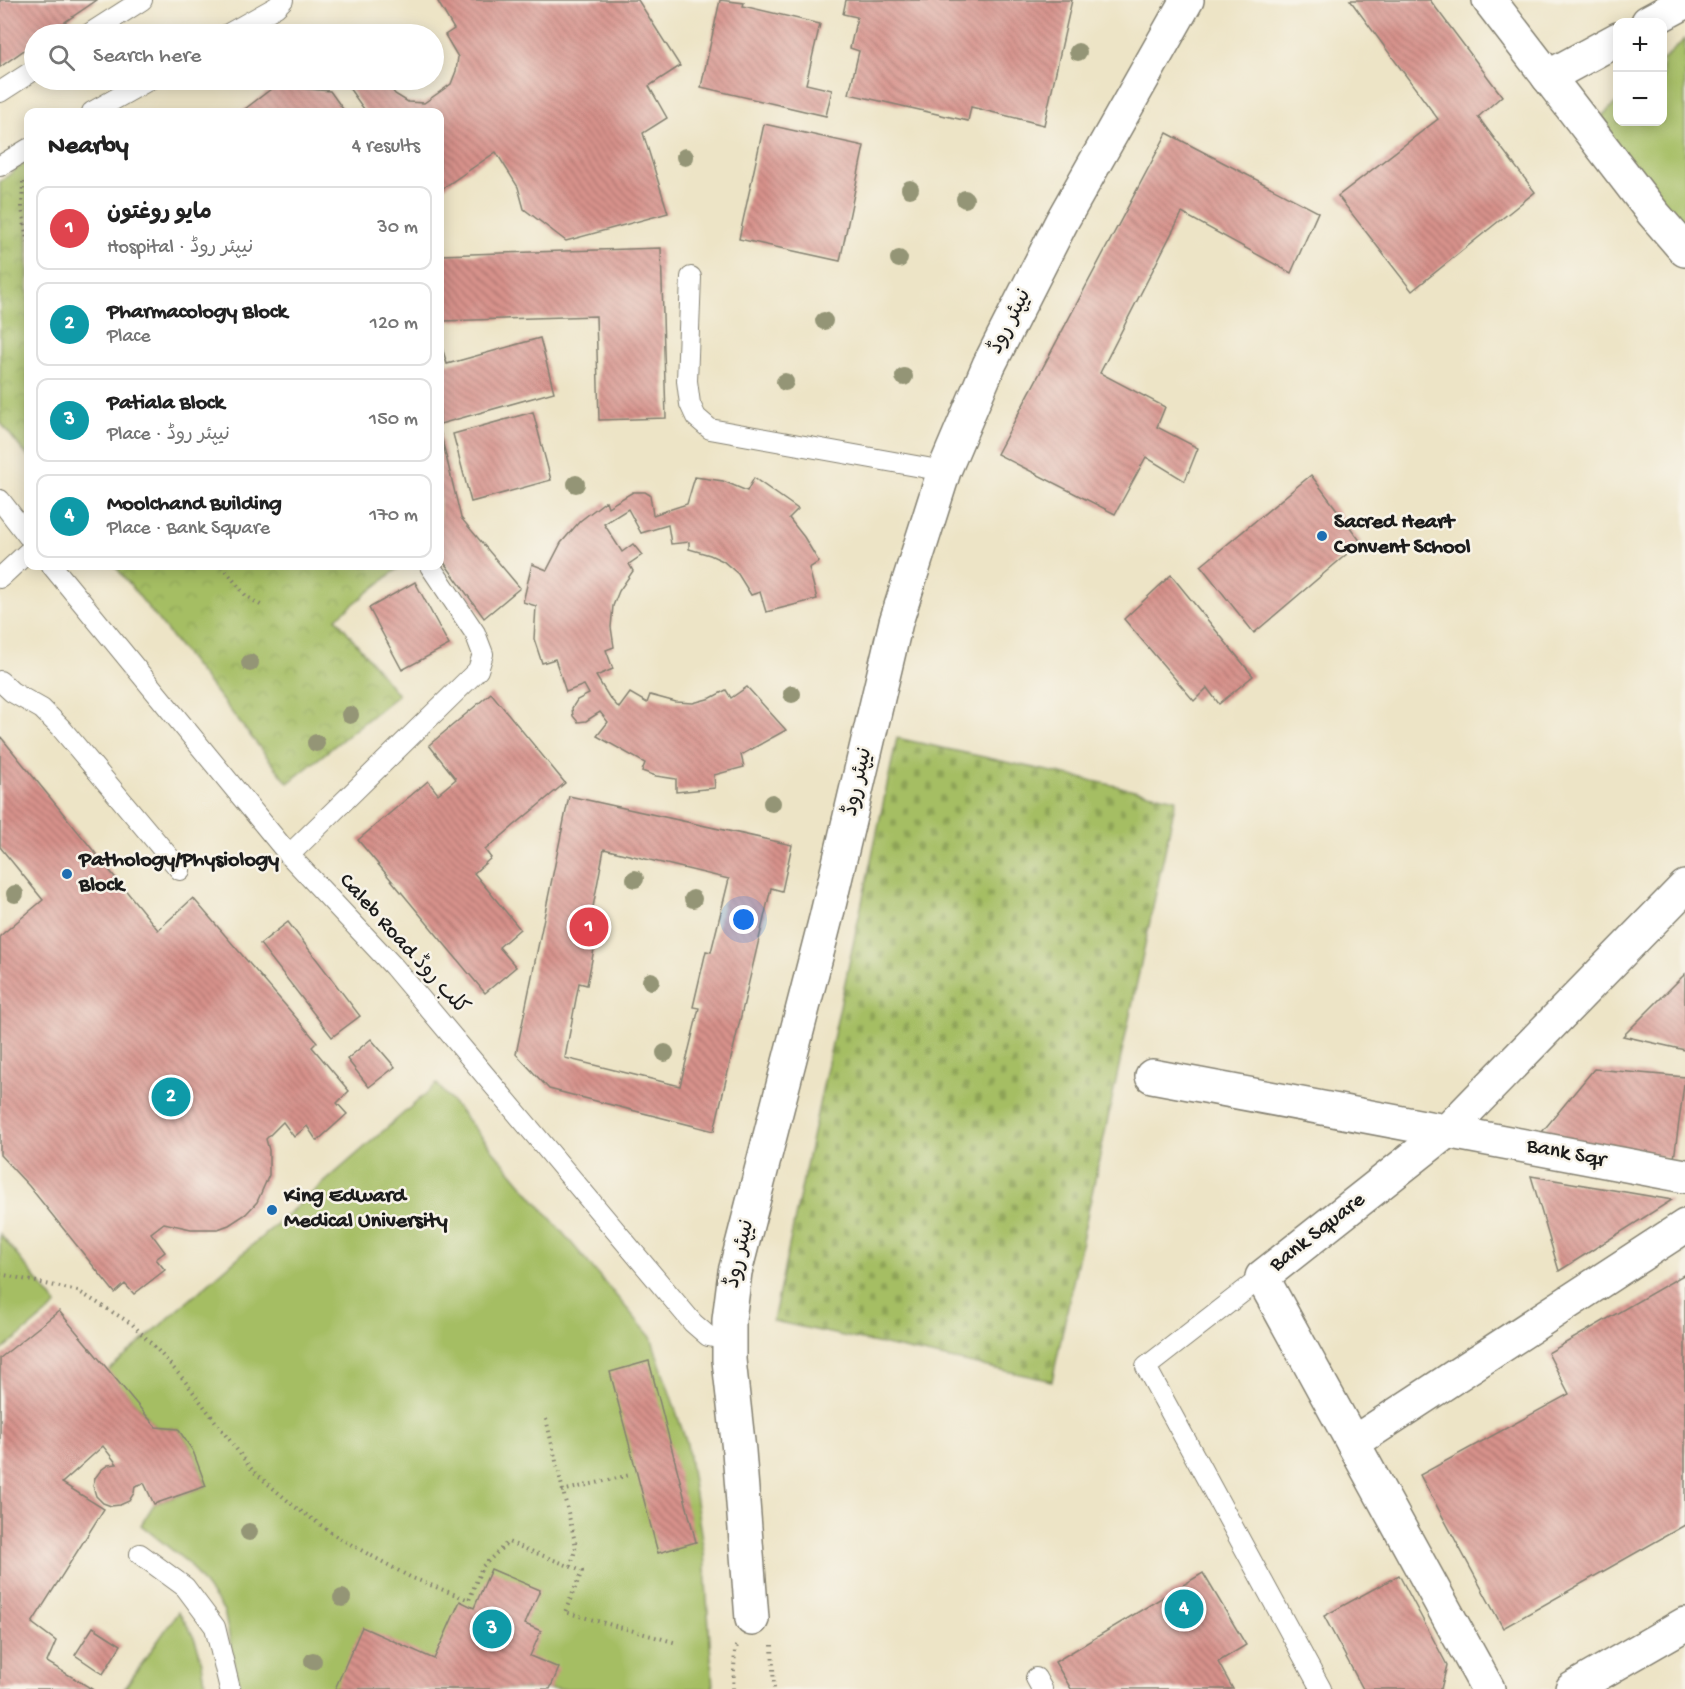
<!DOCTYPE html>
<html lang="en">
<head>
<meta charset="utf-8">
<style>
	:root { --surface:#fff; --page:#f2f2f2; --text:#222; --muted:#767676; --line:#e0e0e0; --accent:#1a73e8 }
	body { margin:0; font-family:"Gochi Hand","Playpen Sans Arabic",sans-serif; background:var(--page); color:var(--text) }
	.controls { position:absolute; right:18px; top:18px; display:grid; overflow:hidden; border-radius:12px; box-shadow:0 3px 15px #0003 }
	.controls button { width:54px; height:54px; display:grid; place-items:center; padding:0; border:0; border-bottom:2px solid var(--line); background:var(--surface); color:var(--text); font:30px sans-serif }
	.you { position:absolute; left:744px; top:920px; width:21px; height:21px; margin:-15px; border:4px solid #fff; border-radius:50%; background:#1a73e8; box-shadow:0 0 0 9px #1a73e833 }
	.badge { display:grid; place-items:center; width:39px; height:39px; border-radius:50%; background:var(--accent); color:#fff; font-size:20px; font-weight:700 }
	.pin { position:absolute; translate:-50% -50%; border:3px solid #fff; box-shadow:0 2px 6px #0006 }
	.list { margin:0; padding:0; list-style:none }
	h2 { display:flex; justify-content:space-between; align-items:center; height:78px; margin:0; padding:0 24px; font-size:26px }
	h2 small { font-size:20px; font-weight:400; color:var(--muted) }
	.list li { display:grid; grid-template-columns:39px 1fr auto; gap:18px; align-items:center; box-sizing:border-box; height:84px; margin:0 12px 12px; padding:0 12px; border:2px solid var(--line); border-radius:12px }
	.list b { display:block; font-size:22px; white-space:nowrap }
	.list p { margin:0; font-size:20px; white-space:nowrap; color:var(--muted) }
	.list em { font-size:20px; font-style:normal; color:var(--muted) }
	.icon { flex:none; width:33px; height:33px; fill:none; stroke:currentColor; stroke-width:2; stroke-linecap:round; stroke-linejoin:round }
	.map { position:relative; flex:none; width:1685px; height:1689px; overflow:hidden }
	.search { position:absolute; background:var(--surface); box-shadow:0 3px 15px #0003; left:24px; top:24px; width:420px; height:66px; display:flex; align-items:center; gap:15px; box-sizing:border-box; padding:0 21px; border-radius:33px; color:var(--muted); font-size:22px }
	.panel { position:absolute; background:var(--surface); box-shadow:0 3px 15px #0003; left:24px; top:108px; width:420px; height:462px; border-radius:12px }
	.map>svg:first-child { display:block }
</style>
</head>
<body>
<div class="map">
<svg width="1685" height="1689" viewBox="0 0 1685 1689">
	<defs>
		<pattern id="cemetery-stones" width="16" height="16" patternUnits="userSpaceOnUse" patternTransform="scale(1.5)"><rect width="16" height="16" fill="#a5be64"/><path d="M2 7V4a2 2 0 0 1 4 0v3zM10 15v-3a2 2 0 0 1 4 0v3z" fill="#8da356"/></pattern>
		<pattern id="park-crowns" width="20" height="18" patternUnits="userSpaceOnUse" patternTransform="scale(1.5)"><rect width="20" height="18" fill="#a5be64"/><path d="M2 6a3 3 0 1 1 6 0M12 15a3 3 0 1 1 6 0" fill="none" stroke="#8da356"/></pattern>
		<pattern id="building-back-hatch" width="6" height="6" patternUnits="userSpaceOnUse" patternTransform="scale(1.5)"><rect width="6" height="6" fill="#d7928b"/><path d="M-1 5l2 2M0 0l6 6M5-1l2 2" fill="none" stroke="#ae7671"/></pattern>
	</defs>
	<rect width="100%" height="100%" fill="#f7f3e8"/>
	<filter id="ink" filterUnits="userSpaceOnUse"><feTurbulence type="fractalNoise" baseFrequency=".0167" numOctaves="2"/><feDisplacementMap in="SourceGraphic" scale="12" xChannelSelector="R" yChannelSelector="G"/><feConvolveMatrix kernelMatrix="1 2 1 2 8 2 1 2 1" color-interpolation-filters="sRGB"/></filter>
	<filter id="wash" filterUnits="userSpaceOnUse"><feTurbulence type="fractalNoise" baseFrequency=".008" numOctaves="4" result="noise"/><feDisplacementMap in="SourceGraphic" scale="24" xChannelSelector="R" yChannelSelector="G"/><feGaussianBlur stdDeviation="1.35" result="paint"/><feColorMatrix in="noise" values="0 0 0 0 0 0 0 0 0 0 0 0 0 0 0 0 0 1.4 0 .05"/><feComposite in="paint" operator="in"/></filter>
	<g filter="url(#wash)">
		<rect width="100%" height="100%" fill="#ede4c6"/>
		<g fill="#a5be64" stroke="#606d40" stroke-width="1.5">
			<polygon points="1685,39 1685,239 1589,128 1617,102 1618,122 1662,122 1663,60"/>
			<polygon points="437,1084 651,1337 687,1444 704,1552 713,1689 240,1689 224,1611 188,1563 141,1525 154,1504 206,1486 193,1451 178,1429 156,1427 108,1371"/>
			<polygon points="0,1234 57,1305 0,1352"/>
			<path d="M 178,1612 C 198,1637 202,1658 206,1689 L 124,1689 Z"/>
		</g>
		<polygon fill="url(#cemetery-stones)" stroke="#606d40" stroke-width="1.5" points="897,738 1176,799 1052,1381 773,1321"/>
		<g fill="url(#park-crowns)" stroke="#606d40" stroke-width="1.5">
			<polygon points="28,160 28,457 0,422 0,182"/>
			<polygon points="115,566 401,566 336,618 398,695 288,783"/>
		</g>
		<g id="blocks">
			<g fill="url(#building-back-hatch)" fill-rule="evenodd">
				<polygon points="0,0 97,0 47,34 34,34 34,43 0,67"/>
				<polygon points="442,0 638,0 680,66 649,86 667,118 643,133 668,213 566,241 524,209 518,187 496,152 440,190 440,112 366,112 349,88 348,80 385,80 395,94 408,102 424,103 451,84 456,71 458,57 445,35 454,29 438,2"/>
				<polygon points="720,0 744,3 743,6 820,24 806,84 832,90 826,116 701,87"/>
				<polygon points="846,0 1072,0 1044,125 971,107 968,121 849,94 859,51 850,48 857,17 843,14"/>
				<polygon points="1350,0 1430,0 1502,96 1478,117 1535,192 1412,291 1338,196 1438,119"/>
				<polygon points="275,86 330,91 345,112 241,112"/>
				<polygon points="764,124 864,146 840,261 739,239"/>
				<polygon points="1167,133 1318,212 1291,273 1182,213 1100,373 1165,407 1157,427 1198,448 1185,481 1146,457 1115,514 997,454"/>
				<polygon points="661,248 666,418 599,420 596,316 443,321 441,255"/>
				<polygon points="540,338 554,392 440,424 440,341 447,364"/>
				<polygon points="533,412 551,480 471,502 453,434"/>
				<polygon points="440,431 461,518 520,588 484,618 440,557"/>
				<polygon points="1311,475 1361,542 1254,633 1201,566"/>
				<polygon points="695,477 723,481 747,491 754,478 798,509 789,518 804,537 819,562 809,568 817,599 766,612 760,592 751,595 738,574 723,561 710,555 689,549 689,542 671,544 668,525 641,533 628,509 604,524 622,552 633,544 642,555 629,564 633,571 619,591 613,606 611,627 614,647 606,650 613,669 596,676 609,697 619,708 630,693 647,703 650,695 676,702 693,703 711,698 726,690 731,698 747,687 786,730 741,755 744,767 714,775 715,788 676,792 676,779 656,776 642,771 645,763 597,736 608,722 600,712 586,721 578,722 573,716 572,708 577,700 589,694 584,685 566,692 555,659 542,663 534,639 536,606 523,602 532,564 547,570 561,543 580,521 606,501 608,507 633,492 645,492 650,495 653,515 687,504"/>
				<polygon points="1171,575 1253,676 1219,704 1207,688 1194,701 1124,619"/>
				<polygon points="415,582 449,645 402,670 369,608"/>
				<polygon points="491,693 565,783 485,850 491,858 474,873 520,929 499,947 516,967 485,993 358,840 428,781 438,794 456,779 429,745"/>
				<polygon points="0,736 158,930 193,898 317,1042 312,1047 349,1091 337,1103 347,1114 317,1141 307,1126 294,1137 283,1122 266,1139 269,1150 269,1175 257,1202 246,1214 229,1225 218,1229 191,1229 164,1223 151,1233 165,1252 156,1259 165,1270 134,1294 125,1284 115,1293 29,1186 0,1155 0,936 43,900 0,847"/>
				<path d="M 569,796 L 792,845 L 782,891 L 771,888 L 714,1131 L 549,1089 L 516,1054 ZM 604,849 L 729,879 L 711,952 L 706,951 L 693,1007 L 699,1008 L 680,1086 L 565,1058 L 579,983 L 587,985 L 598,929 L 589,928 Z"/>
				<polygon points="288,922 360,1016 332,1037 260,944"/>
				<polygon points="1685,974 1685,1050 1623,1036"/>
				<polygon points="371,1039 395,1067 369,1087 347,1059"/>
				<polygon points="1594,1069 1685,1077 1674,1159 1537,1138"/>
				<polygon points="1531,1176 1672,1200 1559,1271"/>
				<polygon points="1685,1274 1685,1525 1503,1628 1420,1475 1569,1394 1548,1353"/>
				<polygon points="59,1311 156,1427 178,1429 193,1451 206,1486 154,1504 144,1483 135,1486 134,1493 129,1501 120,1505 111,1506 103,1503 96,1496 93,1486 95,1478 101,1470 108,1465 117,1464 103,1446 62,1483 104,1509 32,1623 56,1641 47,1662 92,1689 0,1689 0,1358"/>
				<polygon points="649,1361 696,1542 658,1553 610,1372"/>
				<polygon points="491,1569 540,1590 525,1624 541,1631 530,1656 559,1668 550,1689 335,1689 362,1627 434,1659 460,1601 474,1608"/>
				<polygon points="1203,1573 1246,1645 1218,1662 1233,1689 1071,1689 1055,1662"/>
				<polygon points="1399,1575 1447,1665 1441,1689 1363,1689 1324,1616"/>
				<polygon points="93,1627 121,1645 103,1674 75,1655"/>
			</g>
		</g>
	</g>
	<g filter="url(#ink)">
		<use href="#blocks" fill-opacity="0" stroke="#848071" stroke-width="1.5"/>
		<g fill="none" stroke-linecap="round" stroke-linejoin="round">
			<g stroke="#848071" stroke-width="22">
				<g id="lane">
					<polyline points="89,34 142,0"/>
					<polyline points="228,34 276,7 283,0"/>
					<polyline points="0,92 34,70"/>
					<polyline points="92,112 149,80"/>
					<polyline points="0,166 28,149"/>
					<polyline points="691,277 687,381 690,404 696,417 710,429 944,471"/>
					<polyline points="0,500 28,536"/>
					<polyline points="52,566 289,855 394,967 693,1323 708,1336 729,1340"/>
					<polyline points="0,578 28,552"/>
					<polyline points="0,681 12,692 42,709 61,728 180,870"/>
					<polyline points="289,855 478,670 483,654 475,633 430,566"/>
					<polyline points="1262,1277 1146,1367 1321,1689"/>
					<polyline points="140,1554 185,1587 215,1627 230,1689"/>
					<polyline points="1036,1678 1042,1689"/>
				</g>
			</g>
			<g stroke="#848071" stroke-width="36">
				<g id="street">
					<polyline points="1648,22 1685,2"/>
					<polyline points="1548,77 1618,39"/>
					<polyline points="1152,1076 1685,1176"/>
					<polyline points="1353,1443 1685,1226"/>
					<polyline points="1488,1689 1262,1277 1447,1131 1685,887"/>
				</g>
			</g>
			<g stroke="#848071" stroke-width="36">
				<g id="secondary">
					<polyline points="1489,0 1653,213 1685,250"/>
					<polyline points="752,1619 739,1451 729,1360 729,1320 735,1272 826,918 896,622 944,471 989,365 1062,221 1187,0"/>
					<polyline points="1572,1689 1685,1624"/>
				</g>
			</g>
			<g stroke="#848071" stroke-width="4" stroke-dasharray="1.5 4.5" stroke-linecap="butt">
				<polyline points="23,182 22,208 28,247"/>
				<polyline points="222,566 246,596 262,606"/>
				<polyline points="0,1274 78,1291 132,1324 154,1346 184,1380 253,1471 295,1507 341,1539 410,1577 469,1600 482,1567 508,1542 582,1571 565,1612 677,1643"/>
				<polyline points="546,1419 576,1546 571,1566"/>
				<polyline points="562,1491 630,1475"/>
				<polyline points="772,1645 774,1689"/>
				<polyline points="733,1689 735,1650 737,1646"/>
			</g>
			<use href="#lane" stroke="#fff" stroke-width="20"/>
			<use href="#street" stroke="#fff" stroke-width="33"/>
			<use href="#secondary" stroke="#fff" stroke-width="33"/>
		</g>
		<g fill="#949576">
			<circle cx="1078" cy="52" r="9"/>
			<circle cx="685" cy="157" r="9"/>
			<circle cx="910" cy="189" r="9"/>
			<circle cx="965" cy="199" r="9"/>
			<circle cx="899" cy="259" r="9"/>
			<circle cx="824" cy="321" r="9"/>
			<circle cx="904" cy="377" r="9"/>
			<circle cx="785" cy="382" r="9"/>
			<circle cx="576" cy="484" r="9"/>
			<circle cx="250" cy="663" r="9"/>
			<circle cx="792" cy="694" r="9"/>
			<circle cx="350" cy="715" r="9"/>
			<circle cx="316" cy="743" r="9"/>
			<circle cx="772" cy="803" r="9"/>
			<circle cx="635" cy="879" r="9"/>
			<circle cx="15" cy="894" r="9"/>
			<circle cx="693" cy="899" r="9"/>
			<circle cx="651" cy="981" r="9"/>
			<circle cx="665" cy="1053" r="9"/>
			<circle cx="249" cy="1532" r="9"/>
			<circle cx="342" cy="1598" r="9"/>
			<circle cx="313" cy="1661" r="9"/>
		</g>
	</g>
	<g fill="#1f6fb2" stroke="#f7f3e8" stroke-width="2">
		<circle cx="1322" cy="536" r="6"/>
		<circle cx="67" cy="874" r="6"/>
		<circle cx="272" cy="1210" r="6"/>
	</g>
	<g text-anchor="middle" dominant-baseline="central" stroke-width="5" stroke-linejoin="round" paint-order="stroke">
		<g font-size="22" fill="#1c1c1c" stroke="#f7f3e8">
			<text transform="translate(1011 322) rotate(-63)">نیپئر روڈ</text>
			<text transform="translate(859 782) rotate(-77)">نیپئر روڈ</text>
			<text transform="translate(403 945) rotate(48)">Caleb Road کلب روڈ</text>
			<text transform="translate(1566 1154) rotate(11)">Bank Sqr</text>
			<text transform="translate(1318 1233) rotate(-38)">Bank Square</text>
			<text transform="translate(741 1254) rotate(-77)">نیپئر روڈ</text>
		</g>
		<g font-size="22" font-weight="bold" fill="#1c1c1c" stroke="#f7f3e8" text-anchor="start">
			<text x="1334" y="523">Sacred Heart<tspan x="1334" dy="25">Convent School</tspan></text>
			<text x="79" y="861">Pathology/Physiology<tspan x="79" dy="25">Block</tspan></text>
			<text x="284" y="1197">King Edward<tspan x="284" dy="25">Medical University</tspan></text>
		</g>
	</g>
</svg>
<div class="controls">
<button>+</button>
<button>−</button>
</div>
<div class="you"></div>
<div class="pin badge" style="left:589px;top:927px;background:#e0444e">1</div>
<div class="pin badge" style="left:171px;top:1097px;background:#0f9aa8">2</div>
<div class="pin badge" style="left:492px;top:1629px;background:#0f9aa8">3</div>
<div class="pin badge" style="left:1184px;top:1609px;background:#0f9aa8">4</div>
<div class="search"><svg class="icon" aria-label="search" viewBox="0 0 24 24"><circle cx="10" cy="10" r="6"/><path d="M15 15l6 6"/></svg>Search here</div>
<section class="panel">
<h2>Nearby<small>4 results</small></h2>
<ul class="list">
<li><span class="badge" style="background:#e0444e">1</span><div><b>مایو روغتون</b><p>Hospital · نیپئر روڈ</p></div><em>30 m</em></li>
<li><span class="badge" style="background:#0f9aa8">2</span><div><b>Pharmacology Block</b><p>Place</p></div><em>120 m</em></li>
<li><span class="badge" style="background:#0f9aa8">3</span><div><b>Patiala Block</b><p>Place · نیپئر روڈ</p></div><em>150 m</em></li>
<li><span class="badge" style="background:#0f9aa8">4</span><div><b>Moolchand Building</b><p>Place · Bank Square</p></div><em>170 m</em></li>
</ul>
</section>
</div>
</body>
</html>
